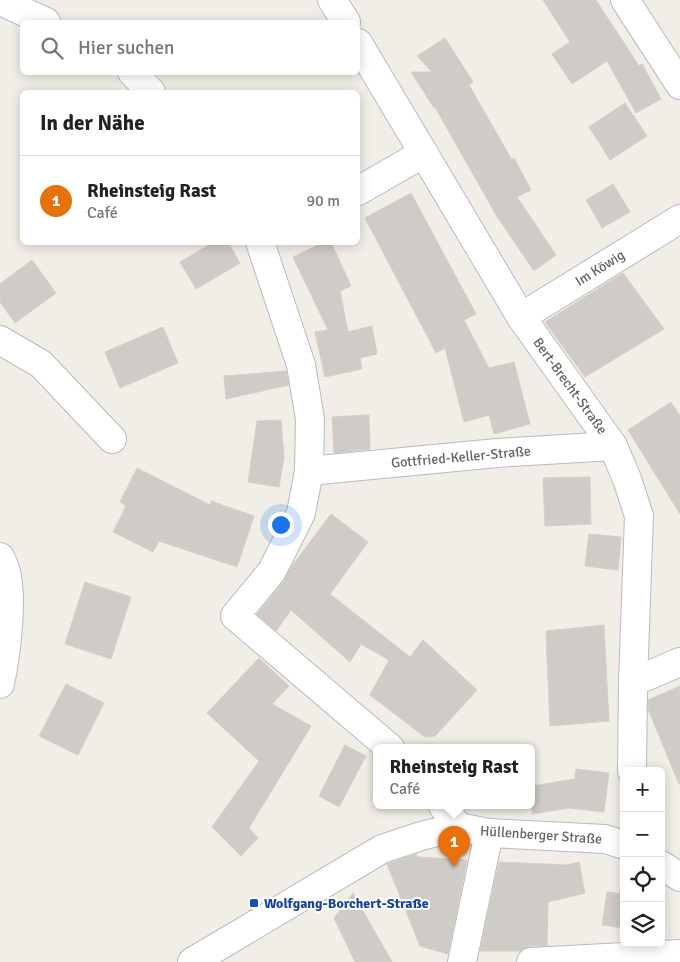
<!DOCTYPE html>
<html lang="de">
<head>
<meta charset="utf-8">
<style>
	:root { --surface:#fff; --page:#f2f2f2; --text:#222; --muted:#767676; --line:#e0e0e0; --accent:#f82733 }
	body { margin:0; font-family:Signika,sans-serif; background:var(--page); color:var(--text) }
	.controls { position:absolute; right:15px; bottom:15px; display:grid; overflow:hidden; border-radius:8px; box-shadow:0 2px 12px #0003 }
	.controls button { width:45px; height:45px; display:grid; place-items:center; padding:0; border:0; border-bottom:1px solid var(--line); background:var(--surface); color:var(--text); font:25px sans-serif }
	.you { position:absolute; left:280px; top:524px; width:18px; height:18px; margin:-12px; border:4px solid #fff; border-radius:50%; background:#1a73e8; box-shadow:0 0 0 8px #1a73e833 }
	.badge { display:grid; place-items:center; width:32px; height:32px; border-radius:50%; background:var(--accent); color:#fff; font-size:16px; font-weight:700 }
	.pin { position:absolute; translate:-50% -41px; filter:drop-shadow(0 1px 2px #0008) }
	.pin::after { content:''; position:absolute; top:26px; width:18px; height:15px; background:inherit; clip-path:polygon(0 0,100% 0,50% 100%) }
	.popup { position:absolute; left:373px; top:744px; width:162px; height:65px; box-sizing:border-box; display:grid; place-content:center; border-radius:8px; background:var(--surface); filter:drop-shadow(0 1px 4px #0005); font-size:16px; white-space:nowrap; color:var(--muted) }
	.popup b { font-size:19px; color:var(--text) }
	.popup::after { content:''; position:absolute; left:50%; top:100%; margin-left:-10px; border:10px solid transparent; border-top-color:var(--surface) }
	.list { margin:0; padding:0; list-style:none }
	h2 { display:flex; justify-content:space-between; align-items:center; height:65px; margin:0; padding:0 20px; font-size:21px }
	h2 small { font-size:16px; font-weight:400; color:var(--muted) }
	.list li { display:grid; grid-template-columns:32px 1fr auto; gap:15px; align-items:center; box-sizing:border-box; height:90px; padding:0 20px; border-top:1px solid var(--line) }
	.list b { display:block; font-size:19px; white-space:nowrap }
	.list p { margin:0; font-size:16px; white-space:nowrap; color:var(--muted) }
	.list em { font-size:16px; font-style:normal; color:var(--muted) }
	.icon { flex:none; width:28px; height:28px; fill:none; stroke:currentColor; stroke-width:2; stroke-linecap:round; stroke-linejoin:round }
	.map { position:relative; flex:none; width:680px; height:962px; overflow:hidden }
	.search { position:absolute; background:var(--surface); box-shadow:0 2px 12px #0003; left:20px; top:20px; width:340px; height:55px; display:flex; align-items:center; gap:12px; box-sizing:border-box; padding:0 18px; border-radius:8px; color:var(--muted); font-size:19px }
	.panel { position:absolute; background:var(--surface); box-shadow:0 2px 12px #0003; left:20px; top:90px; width:340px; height:155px; border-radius:8px }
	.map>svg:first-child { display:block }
</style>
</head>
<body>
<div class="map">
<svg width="680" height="962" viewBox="0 0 680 962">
	<rect width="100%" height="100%" fill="#f1eee7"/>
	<g fill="#cfcbc6" stroke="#d7cfc4">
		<polygon points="543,0 596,0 639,66 642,64 661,99 636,113 607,61 572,84 552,54 570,42"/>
		<polygon points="445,38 473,82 469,85 512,160 514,158 531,190 517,197 556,255 534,271 496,215 435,107 434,108 411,72 432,72 417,56"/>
		<polygon points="625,103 647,136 610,160 589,127"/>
		<polygon points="613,184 630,212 602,228 586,200"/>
		<polygon points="411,193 476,314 464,320 489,368 514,362 530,424 494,434 489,415 464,422 445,348 436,353 365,218"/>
		<polygon points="214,242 228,242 240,263 196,289 180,262"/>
		<polygon points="324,242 331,242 351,286 340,291 348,332 372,326 377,354 360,358 362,369 325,377 315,332 328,330 293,257"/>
		<polygon points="32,260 56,293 15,323 0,302 0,284"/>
		<polygon points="623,273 664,329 585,377 545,322"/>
		<polygon points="163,327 178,363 120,388 105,352"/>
		<polygon points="286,371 289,385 226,399 224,376"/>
		<polygon points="671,402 680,416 680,514 628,430"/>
		<polygon points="369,415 370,449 334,453 332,417"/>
		<polygon points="281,420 284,457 279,487 248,482 257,421"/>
		<polygon points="137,468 210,505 211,501 254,516 237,567 159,541 153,552 113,532 126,506 120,502"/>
		<polygon points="590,477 591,524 545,526 543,478"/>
		<polygon points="331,514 368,542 330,594 410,657 423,640 477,690 435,736 425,737 370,695 389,660 361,644 350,662 291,610 276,631 257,614 284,581 292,566"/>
		<polygon points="589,534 621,537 618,570 585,566"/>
		<polygon points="85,582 131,597 111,659 65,644"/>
		<polygon points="604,625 609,721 550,726 546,631"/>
		<polygon points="259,658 289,686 272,704 311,726 249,828 258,838 241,856 212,827 259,761 207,713"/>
		<polygon points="66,684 104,703 78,755 39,736"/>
		<polygon points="680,686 680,784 679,784 648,709 648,700"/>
		<polygon points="345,745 366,756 339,807 319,796"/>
		<polygon points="576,769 609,773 604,812 569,808 532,814 532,786 575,779"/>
		<polygon points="416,854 417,857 467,860 448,954 420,946 387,864"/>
		<polygon points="499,862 568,865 579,862 585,893 548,902 547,946 530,946 521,951 480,951"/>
		<polygon points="607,892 624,894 624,928 602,925"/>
		<polygon points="353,893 392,962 355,962 334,918"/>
	</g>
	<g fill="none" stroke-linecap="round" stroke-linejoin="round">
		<g stroke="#b7babe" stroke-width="30">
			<g id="minor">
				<polyline points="4,0 9,5 46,22"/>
				<polyline points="332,0 346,22"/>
				<polyline points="625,0 680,85"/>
				<polyline points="358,43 521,317 613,446 627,479 639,516 633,682 632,771"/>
				<polyline points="132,72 151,92"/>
				<polyline points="358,191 424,153"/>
				<polyline points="260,242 301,365 310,419 309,471 301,513 272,571 235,616 390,748"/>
				<polyline points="521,317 680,219"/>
				<polyline points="0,340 41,364 112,439"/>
				<polyline points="309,471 497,453 613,446"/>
				<polyline points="633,682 680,662"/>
				<polyline points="443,806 458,827"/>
				<polyline points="462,962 489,833"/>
				<polyline points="531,962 680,954"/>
			</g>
		</g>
		<g stroke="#b7babe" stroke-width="30">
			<g id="tertiary">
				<path d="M 0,557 C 2,562 5,567 6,572 C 13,600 6,655 0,684"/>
				<polyline points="661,865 680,877"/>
				<polyline points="192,962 382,849 421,836 458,827 489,833 605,839 624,845"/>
			</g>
		</g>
		<use href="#minor" stroke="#fff" stroke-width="28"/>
		<use href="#tertiary" stroke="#fff" stroke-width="28"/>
	</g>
	<rect fill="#1a4fb4" stroke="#fff" stroke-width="2" x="249" y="898" width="10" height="10" rx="2.5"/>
	<g text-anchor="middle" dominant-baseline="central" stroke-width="4" stroke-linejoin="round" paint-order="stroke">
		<g font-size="14" fill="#5e6468" stroke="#fff">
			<text transform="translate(600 268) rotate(-32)">Im Köwig</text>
			<text transform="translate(570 386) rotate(54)">Bert-Brecht-Straße</text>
			<text transform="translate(461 457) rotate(-5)">Gottfried-Keller-Straße</text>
			<text transform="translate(541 835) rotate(4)">Hüllenberger Straße</text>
		</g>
		<g font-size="14" font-weight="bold" fill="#164399" stroke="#fff" text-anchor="start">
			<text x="264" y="903">Wolfgang-Borchert-Straße</text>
		</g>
	</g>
</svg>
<div class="controls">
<button>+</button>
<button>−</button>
<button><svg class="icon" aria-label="locate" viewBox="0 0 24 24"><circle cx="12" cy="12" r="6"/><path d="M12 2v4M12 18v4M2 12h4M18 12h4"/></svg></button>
<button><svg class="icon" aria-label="layers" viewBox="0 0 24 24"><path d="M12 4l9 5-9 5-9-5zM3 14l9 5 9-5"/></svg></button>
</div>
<div class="you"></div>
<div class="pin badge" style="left:454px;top:867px;background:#e8710a">1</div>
<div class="popup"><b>Rheinsteig Rast</b>Café</div>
<div class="search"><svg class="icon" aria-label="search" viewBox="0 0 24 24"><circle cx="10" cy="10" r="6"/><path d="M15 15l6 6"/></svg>Hier suchen</div>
<section class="panel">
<h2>In der Nähe<small></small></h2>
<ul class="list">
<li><span class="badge" style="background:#e8710a">1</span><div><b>Rheinsteig Rast</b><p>Café</p></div><em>90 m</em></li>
</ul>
</section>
</div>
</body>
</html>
